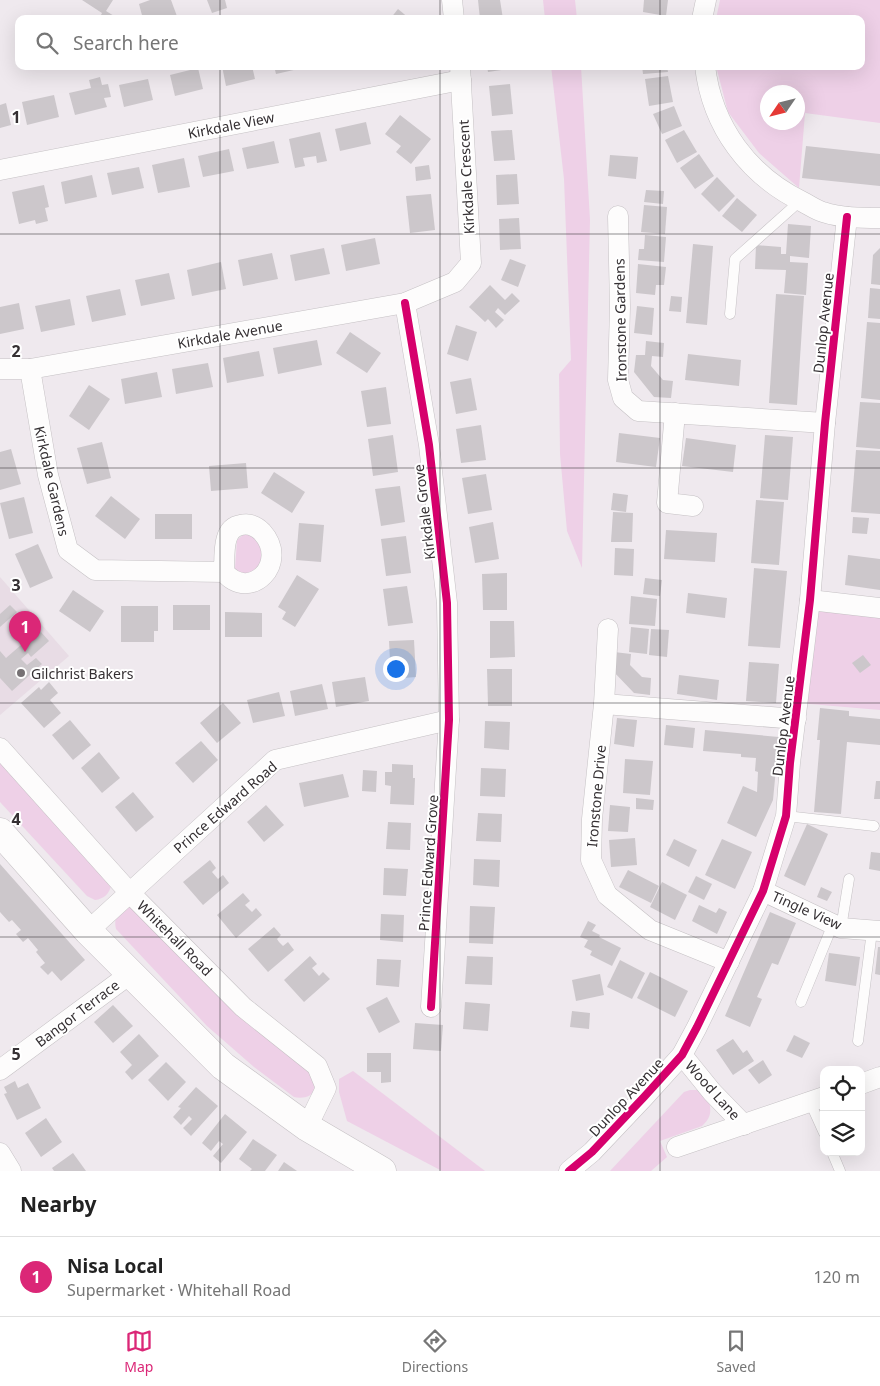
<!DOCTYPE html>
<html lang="en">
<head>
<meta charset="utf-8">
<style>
	:root { --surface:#fff; --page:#f2f2f2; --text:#222; --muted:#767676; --line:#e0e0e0; --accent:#db2777 }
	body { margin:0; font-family:"Noto Sans",sans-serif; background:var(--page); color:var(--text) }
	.controls { position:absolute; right:15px; bottom:15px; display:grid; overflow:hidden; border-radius:10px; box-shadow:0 5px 20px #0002 }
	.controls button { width:45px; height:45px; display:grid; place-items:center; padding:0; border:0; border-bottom:1px solid var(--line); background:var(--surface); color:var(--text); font:25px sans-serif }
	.compass { position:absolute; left:760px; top:85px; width:45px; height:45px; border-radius:50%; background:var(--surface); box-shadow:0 5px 20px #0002; rotate:235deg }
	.you { position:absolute; left:395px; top:668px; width:18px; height:18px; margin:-12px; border:4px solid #fff; border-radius:50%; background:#1a73e8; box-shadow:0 0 0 8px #1a73e833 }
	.badge { display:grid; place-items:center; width:32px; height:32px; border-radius:50%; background:var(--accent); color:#fff; font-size:16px; font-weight:700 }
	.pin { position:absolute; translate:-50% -41px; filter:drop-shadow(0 1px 2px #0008) }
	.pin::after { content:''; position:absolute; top:26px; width:18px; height:15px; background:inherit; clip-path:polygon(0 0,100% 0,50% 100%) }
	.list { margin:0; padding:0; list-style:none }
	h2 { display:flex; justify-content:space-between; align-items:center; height:65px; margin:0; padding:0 20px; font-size:21px }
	h2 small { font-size:16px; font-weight:400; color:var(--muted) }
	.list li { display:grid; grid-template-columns:32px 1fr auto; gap:15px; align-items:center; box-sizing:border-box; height:80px; padding:0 20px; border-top:1px solid var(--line) }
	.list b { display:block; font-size:19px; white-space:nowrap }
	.list p { margin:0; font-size:16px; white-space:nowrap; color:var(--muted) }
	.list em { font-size:16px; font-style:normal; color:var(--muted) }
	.icon { flex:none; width:28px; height:28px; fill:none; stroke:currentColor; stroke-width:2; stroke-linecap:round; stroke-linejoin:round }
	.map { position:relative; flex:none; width:880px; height:1171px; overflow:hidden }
	.search { position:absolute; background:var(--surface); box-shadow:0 5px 20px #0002; left:15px; right:15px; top:15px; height:55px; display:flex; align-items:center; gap:12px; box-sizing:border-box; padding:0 18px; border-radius:10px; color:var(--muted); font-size:19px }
	.sheet { height:145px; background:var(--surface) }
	nav { display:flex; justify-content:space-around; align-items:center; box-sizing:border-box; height:70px; border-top:1px solid var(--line); background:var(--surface); font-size:14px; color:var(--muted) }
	nav a { display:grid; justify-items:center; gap:2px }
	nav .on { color:var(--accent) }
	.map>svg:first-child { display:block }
</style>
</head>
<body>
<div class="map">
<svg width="880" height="1171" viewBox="0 0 880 1171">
	<rect width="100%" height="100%" fill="#efe9ee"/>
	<polygon fill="#e8dce5" points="0,577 69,656 0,715"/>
	<g fill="#eed0e7" fill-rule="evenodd">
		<polygon points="543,0 575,0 577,19 545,19"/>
		<path d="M 720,0 L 880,0 L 880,123 L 805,113 L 799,188 L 759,153 L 728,112 L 716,66 L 861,66 L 861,19 L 716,19 ZM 798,92 L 798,122 L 768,122 L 768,92 Z"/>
		<polygon points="551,66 581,66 590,220 582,568 567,531 560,454 559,374 571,360 564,179"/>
		<polygon points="244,534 251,534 260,544 263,559 255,571 244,575 235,569 237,540"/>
		<polygon points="810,600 880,608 880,710 798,703"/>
		<path d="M 0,757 L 111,885 C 110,893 104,899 95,900 L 87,896 L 0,802 Z"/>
		<path d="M 129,905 L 310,1072 C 312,1076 315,1083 314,1088 C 314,1097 302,1099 294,1097 L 254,1067 L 207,1026 L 116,929 C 113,916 119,912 129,905 Z"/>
		<polygon points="353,1071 485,1171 442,1171 347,1121 339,1092 339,1079"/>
		<path d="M 690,1090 L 697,1090 L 709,1102 C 712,1112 710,1119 702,1126 L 660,1141 L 667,1157 L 651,1171 L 610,1171 L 684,1092 Z"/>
	</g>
	<g fill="#ccc7cb">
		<polygon points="82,0 113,0 106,11 119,19 99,19 102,13"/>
		<polygon points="150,0 171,0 178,19 143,19 139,4"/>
		<polygon points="207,0 225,0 227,8 212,13"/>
		<polygon points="478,0 500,0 503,19 480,19"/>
		<polygon points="644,0 668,0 666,16 643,12"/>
		<polygon points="398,9 410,19 390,19"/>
		<polygon points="222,66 252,66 255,79 226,86"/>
		<polygon points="274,66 307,66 307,67 276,74"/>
		<polygon points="487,66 508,66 508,69 488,72"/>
		<polygon points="642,66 667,66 668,72 643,74"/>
		<polygon points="198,68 203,89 175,96 170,75"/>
		<polygon points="668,76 673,102 649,106 645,79"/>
		<polygon points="100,77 102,85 108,84 111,97 104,98 107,107 75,115 69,93 91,88 89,80"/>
		<polygon points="148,79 153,100 124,107 119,85"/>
		<polygon points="510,84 513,114 492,116 489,86"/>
		<polygon points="54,95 59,117 27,125 22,102"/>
		<polygon points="6,103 11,125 0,128 0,105"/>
		<polygon points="674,106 682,126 662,134 653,114"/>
		<polygon points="400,115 431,139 411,164 396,152 401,146 385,134"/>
		<polygon points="366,122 371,144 340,151 335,129"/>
		<polygon points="512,130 515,160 494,161 491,131"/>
		<polygon points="684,130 697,152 677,163 665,140"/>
		<polygon points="320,132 327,161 317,163 316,156 303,158 305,166 295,168 289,139"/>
		<polygon points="274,141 279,163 247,169 242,148"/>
		<polygon points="806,146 880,154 880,186 802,178"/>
		<polygon points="229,149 234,171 203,177 198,156"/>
		<polygon points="699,154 714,176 695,189 680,168"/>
		<polygon points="610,155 638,157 636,179 608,176"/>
		<polygon points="184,158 190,187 158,193 152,165"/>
		<polygon points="429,165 431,179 416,181 415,167"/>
		<polygon points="139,167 144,188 112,195 107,173"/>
		<polygon points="517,174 519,204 497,205 496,175"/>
		<polygon points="92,175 97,197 65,204 61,182"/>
		<polygon points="717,177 735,196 719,212 701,194"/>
		<polygon points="44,185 49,207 45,208 48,221 36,224 35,220 19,224 12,192"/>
		<polygon points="646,190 664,191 663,204 644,202"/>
		<polygon points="431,194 435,230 410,233 406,196"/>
		<polygon points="737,198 757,215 742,232 722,216"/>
		<polygon points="644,205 667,207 665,234 641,232"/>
		<polygon points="519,218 521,249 500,250 499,219"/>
		<polygon points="788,224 811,226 809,258 790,256 790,262 808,263 806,295 784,293 786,270 755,269 756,245 781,247 781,254 786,254"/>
		<polygon points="645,235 666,237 664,262 638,260 639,249 644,249"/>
		<polygon points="375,238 380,264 346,271 341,245"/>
		<polygon points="693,244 713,246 707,325 686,323"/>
		<polygon points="324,248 330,274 295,281 290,255"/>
		<polygon points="880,248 880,285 871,284 873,255"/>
		<polygon points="272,253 278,279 243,286 238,260"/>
		<polygon points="510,259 526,265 518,287 501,280"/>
		<polygon points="221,262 226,289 192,296 187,270"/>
		<polygon points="638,264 666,267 664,285 656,285 655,295 636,293"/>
		<polygon points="169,273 175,299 141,306 135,280"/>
		<polygon points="490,285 505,300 512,293 520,301 505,315 498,308 495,312 504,320 496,328 488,319 485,322 469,307"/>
		<polygon points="870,288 880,289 880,319 868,318"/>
		<polygon points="120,289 126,315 92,322 86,296"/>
		<polygon points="776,294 804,296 797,405 769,403"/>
		<polygon points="671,296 682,297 681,312 669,311"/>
		<polygon points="70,299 75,325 41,332 35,306"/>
		<polygon points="19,303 24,329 0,334 0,307"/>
		<polygon points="637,306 654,308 652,335 634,333"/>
		<polygon points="867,322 880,323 880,400 861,398"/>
		<polygon points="456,325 477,332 468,361 447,354"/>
		<polygon points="350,332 381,353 367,373 336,353"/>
		<polygon points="317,340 322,365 278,374 273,348"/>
		<polygon points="646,341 664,343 663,357 652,356 651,366 663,380 673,381 671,398 654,397 634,372 636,355 645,355"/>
		<polygon points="259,351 264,376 227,383 223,358"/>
		<polygon points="688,354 741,360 739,386 685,380"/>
		<polygon points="208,363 213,387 176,394 172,369"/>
		<polygon points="157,372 162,397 125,404 121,379"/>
		<polygon points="471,378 477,410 456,414 450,382"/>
		<polygon points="89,385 110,399 89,430 69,416"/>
		<polygon points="386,387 391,424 367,427 361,391"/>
		<polygon points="860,402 880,403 880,449 856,447"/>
		<polygon points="481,425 486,460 461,463 456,429"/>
		<polygon points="619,433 660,438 656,467 616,462"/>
		<polygon points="393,435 398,472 373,476 368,439"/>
		<polygon points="765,435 793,437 788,500 760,498"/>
		<polygon points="686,438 736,445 733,472 682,466"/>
		<polygon points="102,442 111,478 87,484 77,448"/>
		<polygon points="11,449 21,484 0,490 0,452"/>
		<polygon points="856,450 880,451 880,514 851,512"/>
		<polygon points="246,463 248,488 211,491 209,466"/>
		<polygon points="274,472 305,492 292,513 261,493"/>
		<polygon points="486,474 492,510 468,514 462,478"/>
		<polygon points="400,486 405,522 381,526 375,489"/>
		<polygon points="613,493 628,495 626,512 611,510"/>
		<polygon points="111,496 140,519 125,539 95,516"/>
		<polygon points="24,497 33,533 9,539 0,503"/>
		<polygon points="756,500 784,502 779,565 751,563"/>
		<polygon points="613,512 633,513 632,542 611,542"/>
		<rect x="155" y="514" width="37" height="25"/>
		<polygon points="853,517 869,518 867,534 852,533"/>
		<polygon points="493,522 499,559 475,563 469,527"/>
		<polygon points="299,523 324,525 321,562 296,560"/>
		<polygon points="666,530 717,533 715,562 664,559"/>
		<polygon points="406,536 411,573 386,576 381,539"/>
		<polygon points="38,544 53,578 30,588 15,554"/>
		<polygon points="615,548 634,549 633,576 614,575"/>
		<polygon points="848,555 880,559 880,590 845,585"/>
		<polygon points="754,568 787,571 780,648 748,646"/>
		<polygon points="507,573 507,610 483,610 482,574"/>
		<polygon points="297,575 319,589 295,627 282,619 286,612 278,607"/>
		<polygon points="645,578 662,580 660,596 643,594"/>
		<polygon points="407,586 413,623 388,626 383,589"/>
		<polygon points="73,590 104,611 90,632 59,611"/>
		<polygon points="688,593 727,598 725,618 686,613"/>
		<polygon points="631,596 657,599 655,626 629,624"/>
		<polygon points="10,605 17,612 0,627 0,614"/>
		<rect x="173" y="605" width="37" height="25"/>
		<polygon points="121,606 158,606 158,631 154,631 154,642 121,642"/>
		<polygon points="225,612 262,613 262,637 225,637"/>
		<polygon points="490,621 514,621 515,657 490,658"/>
		<polygon points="33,623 49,641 31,657 28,653 21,659 27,665 36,658 42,664 12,691 0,678 0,651 6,658 21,645 15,638"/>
		<polygon points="631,627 649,629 647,654 629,652"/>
		<polygon points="651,629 669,630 667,657 649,655"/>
		<polygon points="414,640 416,677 391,679 389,641"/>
		<polygon points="614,652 631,654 630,665 642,677 651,678 650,695 634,693 612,670"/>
		<polygon points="863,655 871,665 860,673 852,663"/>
		<polygon points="749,662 779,664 776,703 746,701"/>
		<polygon points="487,669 512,669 512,706 488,706"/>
		<polygon points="679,675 719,680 717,700 677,694"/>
		<polygon points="365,677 369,701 336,707 332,682"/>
		<polygon points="49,682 58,693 50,700 61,713 44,728 21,703 39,687 41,690"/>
		<polygon points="322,684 328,709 295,716 290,691"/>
		<polygon points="279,692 285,716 253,723 247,700"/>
		<polygon points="223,703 241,723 217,743 200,723"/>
		<polygon points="820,708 849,711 849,716 880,719 880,745 847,742 841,814 814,812 820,740 817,740"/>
		<polygon points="617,718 637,720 634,747 614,744"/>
		<polygon points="70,720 91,745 73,760 52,735"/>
		<polygon points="485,721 510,722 509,750 484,748"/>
		<polygon points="666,725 695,728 693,748 664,745"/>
		<polygon points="705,730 779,737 773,800 756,837 727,823 743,786 757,792 758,772 755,771 756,758 741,757 741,754 703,751"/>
		<polygon points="201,741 218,760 193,783 175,763"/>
		<polygon points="99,752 120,778 102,793 81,768"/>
		<polygon points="625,759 653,761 650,795 623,793"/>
		<polygon points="392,764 413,765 413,778 415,778 414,805 390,804 391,786 385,785 385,772 392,772"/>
		<polygon points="481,768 506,769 505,797 480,796"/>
		<polygon points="363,770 377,771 376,792 362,791"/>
		<polygon points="343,774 349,797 304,807 299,783"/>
		<polygon points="876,781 880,781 880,799 874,799"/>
		<polygon points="133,792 154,817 136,832 115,807"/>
		<polygon points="636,798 654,800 653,810 636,809"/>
		<polygon points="266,805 284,825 264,842 247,822"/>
		<polygon points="610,805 630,807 628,832 608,831"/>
		<polygon points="478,813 502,814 501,842 476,841"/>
		<polygon points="388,822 411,823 410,850 386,849"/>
		<polygon points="807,824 828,834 805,886 784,876"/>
		<polygon points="635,838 637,865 611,867 609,840"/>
		<polygon points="674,839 697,850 689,867 666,855"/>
		<polygon points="722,839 752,852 735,889 705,875"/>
		<polygon points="871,852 880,853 880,871 869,869"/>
		<polygon points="474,859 500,860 499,887 473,885"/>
		<polygon points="210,860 216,868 212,872 218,879 223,875 229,883 203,905 183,882"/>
		<polygon points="0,864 85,960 61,981 52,971 48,975 40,967 45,963 36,952 38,950 28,938 23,942 16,934 21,930 12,920 9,922 0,912"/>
		<polygon points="384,868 408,869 406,896 383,895"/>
		<polygon points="628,870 659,886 651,903 619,887"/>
		<polygon points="696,876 712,884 704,900 688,892"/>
		<polygon points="662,882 687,895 675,920 650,907"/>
		<polygon points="821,887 832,892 827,901 817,897"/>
		<polygon points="243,893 250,901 245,905 252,912 256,908 262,915 236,938 217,915"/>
		<polygon points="699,905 716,913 719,908 727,912 717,934 692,921"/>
		<polygon points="470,906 495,907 493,944 469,943"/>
		<polygon points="770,912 796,923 778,965 772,963 757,997 762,999 750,1027 725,1016"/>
		<polygon points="381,914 404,915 403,942 380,940"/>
		<polygon points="588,921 596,925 592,931 600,935 599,937 621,948 612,966 590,955 592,951 584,947 588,940 580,937"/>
		<polygon points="274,927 281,935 277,939 279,942 283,946 288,942 294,950 268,972 248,949"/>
		<polygon points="878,947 880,947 880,975 875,974"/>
		<polygon points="829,953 860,957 856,986 825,981"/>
		<polygon points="310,956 317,964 312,968 319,976 323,972 330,979 304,1002 284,980"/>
		<polygon points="467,956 493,957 492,985 465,984"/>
		<polygon points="377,959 401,960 399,987 376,985"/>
		<polygon points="620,960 645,973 632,999 607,987"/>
		<polygon points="650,972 688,991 675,1017 637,998"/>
		<polygon points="600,974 604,995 576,1001 572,980"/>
		<polygon points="387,997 400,1022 379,1033 366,1008"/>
		<polygon points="465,1002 490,1004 488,1031 463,1029"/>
		<polygon points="113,1005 133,1026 113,1043 94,1022"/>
		<polygon points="572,1011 590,1013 589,1029 570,1027"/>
		<polygon points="415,1023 443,1025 441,1051 413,1049"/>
		<polygon points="139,1034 159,1056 132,1080 125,1072 132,1065 120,1052"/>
		<polygon points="794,1035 810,1043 802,1058 786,1051"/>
		<polygon points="733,1039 743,1053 747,1050 754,1061 733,1075 716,1050"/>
		<polygon points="367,1053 391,1053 391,1082 381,1083 381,1072 367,1072"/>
		<polygon points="763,1060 772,1075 759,1084 748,1070"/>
		<polygon points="166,1062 186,1082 168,1101 148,1080"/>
		<polygon points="15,1081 18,1088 28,1083 41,1108 17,1120 4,1094 7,1093 4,1087"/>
		<polygon points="196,1087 218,1106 191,1136 183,1128 192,1119 189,1116 181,1125 173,1117 181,1108 178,1107"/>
		<polygon points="225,1114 247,1132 221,1163 213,1156 223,1144 219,1141 211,1151 202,1143"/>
		<polygon points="46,1118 62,1142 41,1157 25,1133"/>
		<polygon points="253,1139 277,1155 265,1171 250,1171 252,1169 239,1159"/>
		<polygon points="73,1153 86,1171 54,1171 52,1168"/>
		<polygon points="284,1162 297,1171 278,1171"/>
	</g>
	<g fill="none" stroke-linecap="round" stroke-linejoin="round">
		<g stroke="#c5c1c4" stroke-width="11">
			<g id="service">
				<polyline points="730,314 735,259 800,201"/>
				<polyline points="786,816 874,826"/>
				<polyline points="841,928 849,879"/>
				<polyline points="801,1002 833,924"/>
				<polyline points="858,1041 872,931"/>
				<polyline points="810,1102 824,1133"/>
				<polyline points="832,1152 840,1171"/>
			</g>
		</g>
		<g stroke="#c5c1c4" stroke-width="21">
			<g id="minor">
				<polyline points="452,0 454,19"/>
				<polyline points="702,19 706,0"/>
				<path d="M 705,66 C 712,127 749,176 803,202 C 809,205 816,210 823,212 C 841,218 861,218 880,218"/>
				<polyline points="0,170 461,80"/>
				<polyline points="618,216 620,307 618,380 623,398 638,411 825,423"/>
				<polyline points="405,303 429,445 447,603 449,720 431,1007"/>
				<polyline points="0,369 30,369 405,303 455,282 471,263 460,66"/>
				<path d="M 30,369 L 48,475 L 68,550 L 95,570 L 224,572 C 250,603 290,563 262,532 C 256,526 249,523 241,525 C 221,528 225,557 224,572"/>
				<polyline points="675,413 667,503 693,506"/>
				<polyline points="810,600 880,608"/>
				<polyline points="608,629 604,704 592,819 591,860 607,895 650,930 729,962"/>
				<polyline points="604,704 796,719"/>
				<polyline points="0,748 129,892 243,1007 317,1066 326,1088 307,1127"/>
				<polyline points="763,891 841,928 880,931"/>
				<polyline points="88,931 275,760 449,720"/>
				<polyline points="682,1055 712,1092 744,1125"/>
				<polyline points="0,1070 130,974"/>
				<polyline points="861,1084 880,1077"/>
				<polyline points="677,1147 824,1097"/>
				<polyline points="0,1153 11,1171"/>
				<polyline points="569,1171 592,1152 644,1097 682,1055 697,1027 763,891 786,816 790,763 810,600 825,423 847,217"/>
			</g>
		</g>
		<g stroke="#c5c1c4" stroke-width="29">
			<polyline id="primary" points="0,832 88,931 223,1066 307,1127 382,1171"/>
		</g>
		<use href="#service" stroke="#fdfcfc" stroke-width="10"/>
		<use href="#minor" stroke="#fdfcfc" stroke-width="20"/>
		<use href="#primary" stroke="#fdfcfc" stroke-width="28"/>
		<g stroke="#fff" stroke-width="11">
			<g id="cycleway">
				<polyline points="405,303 429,445 447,603 449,720 431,1007"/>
				<polyline points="569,1171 592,1152 644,1097 682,1055 697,1027 763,891 786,816 790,763 810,600 825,423 847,217"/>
			</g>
		</g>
		<use href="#cycleway" stroke="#d6006c" stroke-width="8"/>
	</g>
	<path fill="none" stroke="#353033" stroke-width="1" stroke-opacity="0.55" d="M 220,0 L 220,19M 440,0 L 440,19M 660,0 L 660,19M 220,66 L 220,1171M 440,66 L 440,1171M 660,66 L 660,1171M 0,234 L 880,234M 0,468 L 880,468M 0,703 L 880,703M 0,937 L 880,937"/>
	<circle fill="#767174" stroke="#fff" stroke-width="2" cx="21" cy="673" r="5"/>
	<g text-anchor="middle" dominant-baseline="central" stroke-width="4" stroke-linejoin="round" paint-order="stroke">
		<g font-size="14" fill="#353033" stroke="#fff">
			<text transform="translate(231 125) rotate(-11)">Kirkdale View</text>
			<text transform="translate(466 177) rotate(-93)">Kirkdale Crescent</text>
			<text transform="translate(620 320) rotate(-91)">Ironstone Gardens</text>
			<text transform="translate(823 323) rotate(-84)">Dunlop Avenue</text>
			<text transform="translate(230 334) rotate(-10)">Kirkdale Avenue</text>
			<text transform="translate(52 481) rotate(77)">Kirkdale Gardens</text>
			<text transform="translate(424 512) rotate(-97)">Kirkdale Grove</text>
			<text transform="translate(783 726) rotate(-83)">Dunlop Avenue</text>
			<text transform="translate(596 796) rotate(-85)">Ironstone Drive</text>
			<text transform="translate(225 807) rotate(-41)">Prince Edward Road</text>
			<text transform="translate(428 863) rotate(-86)">Prince Edward Grove</text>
			<text transform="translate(807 910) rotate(24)">Tingle View</text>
			<text transform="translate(175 938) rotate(45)">Whitehall Road</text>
			<text transform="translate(77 1013) rotate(-37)">Bangor Terrace</text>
			<text transform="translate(713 1090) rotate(48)">Wood Lane</text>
			<text transform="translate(626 1097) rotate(-47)">Dunlop Avenue</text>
		</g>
		<g font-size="14" fill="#353033" stroke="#fff" text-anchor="start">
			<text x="31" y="673">Gilchrist Bakers</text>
		</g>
	</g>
	<g font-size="16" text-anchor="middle" font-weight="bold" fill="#353033" stroke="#fff" stroke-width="4" stroke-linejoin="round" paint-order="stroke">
		<text x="16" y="123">1</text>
		<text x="16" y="357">2</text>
		<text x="16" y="591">3</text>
		<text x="16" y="825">4</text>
		<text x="16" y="1060">5</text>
	</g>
</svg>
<div class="controls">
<button><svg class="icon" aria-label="locate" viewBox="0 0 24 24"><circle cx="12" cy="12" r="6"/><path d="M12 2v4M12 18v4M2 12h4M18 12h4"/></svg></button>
<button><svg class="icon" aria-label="layers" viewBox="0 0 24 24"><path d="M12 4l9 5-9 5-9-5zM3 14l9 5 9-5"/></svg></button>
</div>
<svg class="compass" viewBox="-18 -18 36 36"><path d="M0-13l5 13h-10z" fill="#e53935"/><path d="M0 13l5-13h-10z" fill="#767676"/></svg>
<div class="you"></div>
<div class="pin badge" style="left:25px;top:652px">1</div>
<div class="search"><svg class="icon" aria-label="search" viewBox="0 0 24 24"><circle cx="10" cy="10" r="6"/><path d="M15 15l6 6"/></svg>Search here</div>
</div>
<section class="sheet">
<h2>Nearby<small></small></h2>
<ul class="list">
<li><span class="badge">1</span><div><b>Nisa Local</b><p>Supermarket · Whitehall Road</p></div><em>120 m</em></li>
</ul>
</section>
<nav>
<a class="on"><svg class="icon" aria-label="map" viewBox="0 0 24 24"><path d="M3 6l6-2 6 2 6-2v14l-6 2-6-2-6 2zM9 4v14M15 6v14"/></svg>Map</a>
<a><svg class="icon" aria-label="directions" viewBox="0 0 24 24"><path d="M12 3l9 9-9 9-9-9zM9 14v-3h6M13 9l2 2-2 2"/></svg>Directions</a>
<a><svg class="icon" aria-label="saved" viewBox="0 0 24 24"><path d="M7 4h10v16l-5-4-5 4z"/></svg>Saved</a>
</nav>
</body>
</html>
